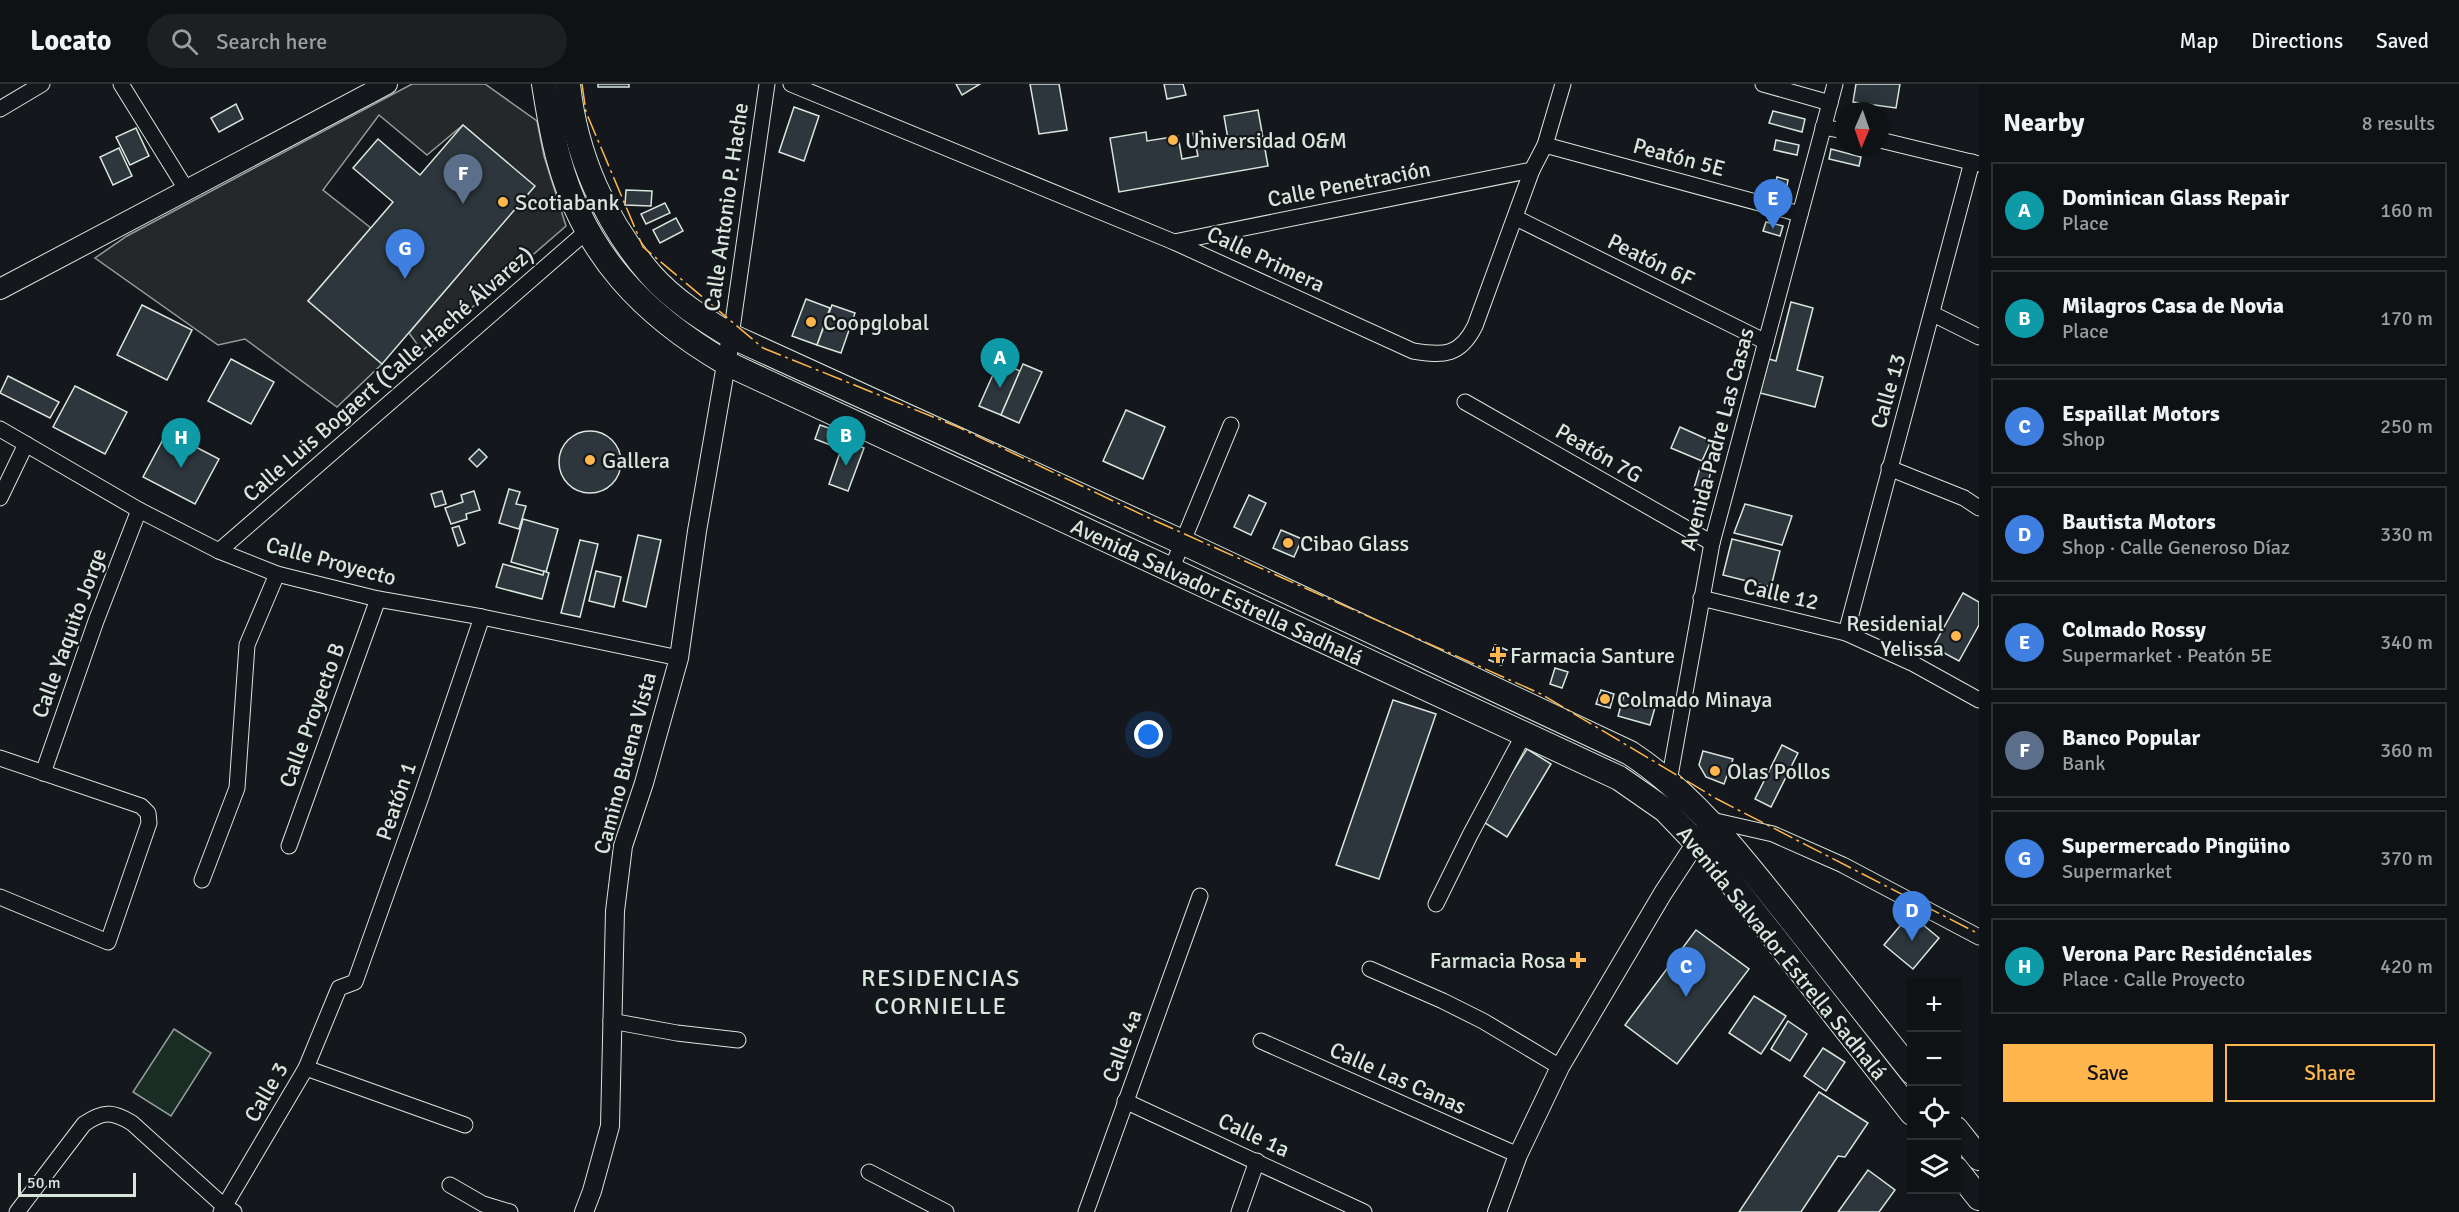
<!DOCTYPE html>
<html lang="en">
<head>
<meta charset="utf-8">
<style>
	:root { --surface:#0f1215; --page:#1d2022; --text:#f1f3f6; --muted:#9b9ea0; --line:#2f3234; --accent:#ffb74d }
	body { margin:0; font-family:Signika,sans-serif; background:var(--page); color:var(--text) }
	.controls { position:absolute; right:18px; bottom:18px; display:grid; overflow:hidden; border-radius:0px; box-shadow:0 3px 15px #0003 }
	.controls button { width:54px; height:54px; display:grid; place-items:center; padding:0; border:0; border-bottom:2px solid var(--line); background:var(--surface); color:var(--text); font:30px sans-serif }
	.compass { position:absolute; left:1835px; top:18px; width:54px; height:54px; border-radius:50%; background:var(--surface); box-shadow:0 3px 15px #0003; rotate:182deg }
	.scale { position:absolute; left:18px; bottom:15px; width:118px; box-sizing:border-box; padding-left:6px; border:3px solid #d8e6dc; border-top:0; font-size:16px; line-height:21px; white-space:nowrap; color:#d8e6dc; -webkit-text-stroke:4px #14181c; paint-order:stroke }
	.you { position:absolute; left:1149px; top:651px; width:21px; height:21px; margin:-15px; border:4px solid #fff; border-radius:50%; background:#1a73e8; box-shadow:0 0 0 9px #1a73e833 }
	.badge { display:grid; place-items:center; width:39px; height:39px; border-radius:50%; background:var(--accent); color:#fff; font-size:20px; font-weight:700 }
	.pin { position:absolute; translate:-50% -50px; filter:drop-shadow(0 2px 3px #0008) }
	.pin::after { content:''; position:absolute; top:32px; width:21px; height:18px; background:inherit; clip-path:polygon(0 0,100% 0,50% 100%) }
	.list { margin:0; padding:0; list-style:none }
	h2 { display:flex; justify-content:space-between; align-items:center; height:78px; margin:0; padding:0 24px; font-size:26px }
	h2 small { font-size:20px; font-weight:400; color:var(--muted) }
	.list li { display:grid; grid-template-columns:39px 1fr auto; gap:18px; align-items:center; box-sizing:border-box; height:96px; margin:0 12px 12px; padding:0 12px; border:2px solid var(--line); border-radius:0px }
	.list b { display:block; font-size:22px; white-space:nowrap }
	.list p { margin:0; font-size:20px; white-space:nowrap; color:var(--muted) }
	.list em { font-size:20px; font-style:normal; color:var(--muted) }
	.actions { display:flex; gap:12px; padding:18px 24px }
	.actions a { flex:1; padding:14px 0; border:2px solid var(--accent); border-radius:0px; text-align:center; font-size:21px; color:var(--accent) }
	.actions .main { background:var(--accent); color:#111 }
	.icon { flex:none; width:33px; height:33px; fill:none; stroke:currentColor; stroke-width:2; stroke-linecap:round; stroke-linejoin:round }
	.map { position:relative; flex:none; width:1979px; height:1128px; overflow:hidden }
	header { display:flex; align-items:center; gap:36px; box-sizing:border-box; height:84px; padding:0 30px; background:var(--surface); border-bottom:2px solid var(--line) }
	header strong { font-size:28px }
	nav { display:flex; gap:33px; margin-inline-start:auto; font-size:21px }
	.search { width:420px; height:54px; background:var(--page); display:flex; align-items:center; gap:15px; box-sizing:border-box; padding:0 21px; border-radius:33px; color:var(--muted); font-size:22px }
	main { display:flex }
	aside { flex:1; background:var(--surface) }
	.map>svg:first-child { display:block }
</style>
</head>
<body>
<header>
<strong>Locato</strong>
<div class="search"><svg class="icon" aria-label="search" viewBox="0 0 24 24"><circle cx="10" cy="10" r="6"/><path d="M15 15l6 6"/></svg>Search here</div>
<nav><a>Map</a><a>Directions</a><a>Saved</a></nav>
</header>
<main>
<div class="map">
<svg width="1979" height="1128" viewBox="0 0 1979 1128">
	<rect width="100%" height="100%" fill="#14181c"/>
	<polygon fill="#1a2d24" stroke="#939e99" stroke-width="1.5" points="174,945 211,969 171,1032 133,1008"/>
	<polygon fill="#24282b" stroke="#939e99" stroke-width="1.5" points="412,0 485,0 537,37 544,72 566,142 422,267 409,249 534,102 463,41 427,71 379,31 323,106 371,144 308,217 382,280 337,323 245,255 218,261 95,174 127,152"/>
	<g fill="#2c363c" stroke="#d8e6dc" stroke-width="1.5">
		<rect x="598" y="0" width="31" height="3"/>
		<polygon points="956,0 980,0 962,11"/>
		<polygon points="1030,0 1059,0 1067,46 1039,50"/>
		<polygon points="1164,0 1183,0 1186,11 1167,15"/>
		<polygon points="1856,0 1900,0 1896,24 1853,18"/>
		<polygon points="236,20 243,35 219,48 211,34"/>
		<polygon points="794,23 819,32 804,77 779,68"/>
		<polygon points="1258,26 1268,82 1119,108 1110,54 1146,48 1147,57 1178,52 1182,75 1198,72 1193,49 1202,47 1204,59 1228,55 1224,32"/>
		<polygon points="1773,27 1805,35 1802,48 1769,39"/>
		<polygon points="463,41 535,102 382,280 308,217 393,118 353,84 378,55 420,91"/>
		<polygon points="136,44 149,72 130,81 116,53"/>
		<polygon points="1776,56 1799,61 1797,71 1774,66"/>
		<polygon points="119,64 132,92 113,101 100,73"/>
		<polygon points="1831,65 1861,73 1859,82 1829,75"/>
		<polygon points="1777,93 1788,96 1786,107 1779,111 1773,109"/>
		<polygon points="626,106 652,107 651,122 625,121"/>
		<polygon points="665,119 670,129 646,140 641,130"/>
		<polygon points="676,134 683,147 660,159 653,146"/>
		<polygon points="1766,138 1783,142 1780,152 1763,147"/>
		<polygon points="806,215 830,224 817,261 792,252"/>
		<polygon points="1791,218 1813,224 1797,286 1823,293 1815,323 1760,309 1769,275 1776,277"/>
		<polygon points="142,221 192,246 167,296 117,271"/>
		<polygon points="832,221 855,229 841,269 817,261"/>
		<polygon points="231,275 274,298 251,340 208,317"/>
		<polygon points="999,277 1020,287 1001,331 979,322"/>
		<polygon points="1023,280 1042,288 1019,339 1001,331"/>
		<polygon points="8,292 59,318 50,334 0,309"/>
		<polygon points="75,302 127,328 105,370 53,343"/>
		<polygon points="1126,326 1165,343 1143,395 1103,377"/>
		<polygon points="820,341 843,349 838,364 815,355"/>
		<polygon points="1680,343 1711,357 1702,377 1671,364"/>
		<circle cx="590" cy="378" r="31"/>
		<polygon points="167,348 219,375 195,420 143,393"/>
		<polygon points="844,357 864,364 848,407 829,400"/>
		<polygon points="479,365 487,373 477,383 469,375"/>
		<polygon points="1700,384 1711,387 1706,407 1694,404"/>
		<polygon points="509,405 520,408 516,420 526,422 519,445 499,439"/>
		<polygon points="442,407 446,420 435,423 431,410"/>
		<polygon points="474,407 480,426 466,430 467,435 451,440 445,424 463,418 461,411"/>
		<polygon points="1249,411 1266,419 1251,451 1234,443"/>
		<polygon points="1745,420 1792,432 1782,461 1734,449"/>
		<polygon points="523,435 558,445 546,488 511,478"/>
		<polygon points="459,442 465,459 458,462 452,444"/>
		<polygon points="1281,446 1302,455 1294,473 1273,464"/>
		<polygon points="638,451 661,456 646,523 623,517"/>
		<polygon points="1732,455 1780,467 1771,503 1723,491"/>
		<polygon points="580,456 598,460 580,533 561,529"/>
		<polygon points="503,480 543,491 544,487 549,489 542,515 496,503"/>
		<polygon points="596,487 621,493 614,523 589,517"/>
		<polygon points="1963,509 1979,518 1979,541 1959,577 1933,563"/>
		<polygon points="1495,561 1507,566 1501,581 1489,576"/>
		<polygon points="1555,584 1568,588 1562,604 1550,600"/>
		<polygon points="1601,606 1614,610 1610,624 1596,620"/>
		<polygon points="1624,611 1656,620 1650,641 1618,632"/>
		<polygon points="1393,616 1436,630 1379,795 1336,781"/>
		<polygon points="1782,661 1798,669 1771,723 1755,715"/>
		<polygon points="1527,665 1551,680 1507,753 1482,737"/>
		<polygon points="1703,667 1733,675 1724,700 1706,693 1699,681"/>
		<polygon points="1910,830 1939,854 1913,885 1884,861"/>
		<polygon points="1696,846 1749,885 1677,980 1625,941"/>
		<polygon points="1754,912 1786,932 1761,970 1729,949"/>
		<polygon points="1788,937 1807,950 1790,977 1771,965"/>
		<polygon points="1823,964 1845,978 1826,1007 1804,992"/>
		<polygon points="1819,1008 1868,1039 1845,1073 1838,1072 1801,1128 1739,1128"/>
		<polygon points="1868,1086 1895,1106 1879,1128 1838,1128"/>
	</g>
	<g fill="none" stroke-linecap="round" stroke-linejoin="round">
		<g stroke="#d8e6dc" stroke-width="17">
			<g id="minor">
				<polyline points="121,0 186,105"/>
				<path d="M 791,0 L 1174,158 L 1413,267 C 1444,272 1460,272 1475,242 L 1532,86 L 1545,61 L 1563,0"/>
				<polyline points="1763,0 1830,19"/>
				<polyline points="0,25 42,0"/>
				<polyline points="1823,43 1844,47"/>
				<polyline points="1880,56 1979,80"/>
				<polyline points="1545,61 1800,130"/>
				<polyline points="1516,134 1766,258"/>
				<polyline points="1174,158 1532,86"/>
				<polyline points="1933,230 1979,253"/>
				<polyline points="731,252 767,0"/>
				<polyline points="1465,318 1712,459"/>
				<polyline points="0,345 139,426 219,467 277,490 378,515 482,533 679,574"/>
				<polyline points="1889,384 1964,414 1979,424"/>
				<polyline points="0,414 26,360"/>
				<polyline points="219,467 587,147"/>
				<polyline points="1171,486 1231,341"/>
				<polyline points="1701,514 1846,549 1914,580 1979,616"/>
				<polyline points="1846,549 1972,78"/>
				<polyline points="0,674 141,722 148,729 149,739 108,858 0,813"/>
				<polyline points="43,689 96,537 139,426"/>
				<polyline points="1668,703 1712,459 1835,0"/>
				<polyline points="1707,735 1773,750 1843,781 1979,853"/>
				<polyline points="289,762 378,515"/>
				<polyline points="202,796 237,704 247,561 277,490"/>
				<polyline points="1436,820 1470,751 1524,650"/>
				<polyline points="1370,885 1443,917 1483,937 1560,983"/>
				<polyline points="611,937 677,949 738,956"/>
				<polyline points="1261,957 1518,1071"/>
				<polyline points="306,984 465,1041"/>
				<polyline points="1125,1017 1364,1128"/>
				<polyline points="869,1088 946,1128"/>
				<polyline points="450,1101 483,1120 510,1128"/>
				<path d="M 17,1128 L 84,1040 C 103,1027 112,1027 132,1039 L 225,1123 L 234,1128"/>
				<polyline points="221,1128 306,984 339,904 355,898 421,713 482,533"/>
				<polyline points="1086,1128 1200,812"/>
				<polyline points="1239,1128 1257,1077"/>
			</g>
		</g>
		<g stroke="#d8e6dc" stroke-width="20">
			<g id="tertiary">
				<polyline points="584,1128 592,1107 610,1042 615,827 623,762 644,699 679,574 697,447 731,252"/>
				<polyline points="1497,1128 1518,1071 1560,983 1663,809 1703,748"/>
			</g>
		</g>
		<g stroke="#d8e6dc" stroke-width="22">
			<polyline id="secondary" points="0,205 387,0"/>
		</g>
		<g stroke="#d8e6dc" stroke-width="26">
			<g id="trunk">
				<path d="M 544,0 C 548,25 552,51 559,76 C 585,171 644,231 726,279 L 1619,694 L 1665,726 L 1715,778 L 1912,1029"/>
				<path d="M 568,0 C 575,70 605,138 651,191 C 673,216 703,235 731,252 L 1182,458 L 1630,669 C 1695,712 1741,773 1789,833 C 1830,885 1871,937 1912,988"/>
				<polyline points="1956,1045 1979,1074"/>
				<polyline points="1956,1085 1979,1114"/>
			</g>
		</g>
		<use href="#minor" stroke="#14181c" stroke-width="15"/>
		<use href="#tertiary" stroke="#14181c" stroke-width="18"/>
		<use href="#secondary" stroke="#14181c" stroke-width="20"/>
		<use href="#trunk" stroke="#14181c" stroke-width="24"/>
		<polyline stroke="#ffb74d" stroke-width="1.5" stroke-dasharray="21 4.5 3 4.5" stroke-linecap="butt" points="582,0 586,28 643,163 763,264 958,343 1149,434 1541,610 1717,715 1979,850"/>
	</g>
	<g fill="#ffb74d" stroke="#14181c" stroke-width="2">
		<circle cx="1173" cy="56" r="6"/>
		<circle cx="503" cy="118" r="6"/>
		<circle cx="811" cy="238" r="6"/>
		<circle cx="590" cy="376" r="6"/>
		<circle cx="1288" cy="459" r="6"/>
		<circle cx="1956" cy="552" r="6"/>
		<path d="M1495 562h6v6h6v6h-6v6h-6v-6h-6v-6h6z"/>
		<circle cx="1605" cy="615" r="6"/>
		<circle cx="1715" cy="687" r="6"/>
		<path d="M1575 867h6v6h6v6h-6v6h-6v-6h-6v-6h6z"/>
	</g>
	<g text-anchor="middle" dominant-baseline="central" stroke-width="4.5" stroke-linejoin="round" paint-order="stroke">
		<g font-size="22" fill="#d8e6dc" stroke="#14181c" text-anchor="start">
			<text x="1185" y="56">Universidad O&amp;M</text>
			<text x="515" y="118">Scotiabank</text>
			<text x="823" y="238">Coopglobal</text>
			<text x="602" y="376">Gallera</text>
			<text x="1300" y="459">Cibao Glass</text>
			<text x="1944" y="539" text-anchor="end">Residenial<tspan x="1944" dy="25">Yelissa</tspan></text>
			<text x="1510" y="571">Farmacia Santure</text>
			<text x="1617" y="615">Colmado Minaya</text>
			<text x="1727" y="687">Olas Pollos</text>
			<text x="1566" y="876" text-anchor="end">Farmacia Rosa</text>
		</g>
		<g font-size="22" fill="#d8e6dc" stroke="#14181c">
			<text transform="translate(1679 73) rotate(15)">Peatón 5E</text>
			<text transform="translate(1349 100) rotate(-11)">Calle Penetración</text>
			<text transform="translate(726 123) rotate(-82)">Calle Antonio P. Hache</text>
			<text transform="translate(1266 175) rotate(25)">Calle Primera</text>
			<text transform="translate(1651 176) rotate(26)">Peatón 6F</text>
			<text transform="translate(388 290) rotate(-41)">Calle Luis Bogaert (Calle Haché Álvarez)</text>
			<text transform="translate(1888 307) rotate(-74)">Calle 13</text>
			<text transform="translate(1717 355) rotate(-75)">Avenida Padre Las Casas</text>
			<text transform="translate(1599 369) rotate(30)">Peatón 7G</text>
			<text transform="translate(331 477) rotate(15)">Calle Proyecto</text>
			<text transform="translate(1217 508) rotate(25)">Avenida Salvador Estrella Sadhalá</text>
			<text transform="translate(1781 510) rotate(13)">Calle 12</text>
			<text transform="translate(69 549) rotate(-70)">Calle Yaquito Jorge</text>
			<text transform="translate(312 631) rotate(-70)">Calle Proyecto B</text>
			<text transform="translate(625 679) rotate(-75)">Camino Buena Vista</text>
			<text transform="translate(396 717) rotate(-71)">Peatón 1</text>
			<text transform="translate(1782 869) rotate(51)">Avenida Salvador Estrella Sadhalá</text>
			<text transform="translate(1122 962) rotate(-70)">Calle 4a</text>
			<text transform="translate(1398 994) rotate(24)">Calle Las Canas</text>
			<text transform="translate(266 1008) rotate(-60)">Calle 3</text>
			<text transform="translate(1254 1051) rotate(25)">Calle 1a</text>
		</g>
		<g font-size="24" letter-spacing="1.5" fill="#d8e6dc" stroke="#14181c">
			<text x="941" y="894">RESIDENCIAS<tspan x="941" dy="28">CORNIELLE</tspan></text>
		</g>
	</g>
</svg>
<div class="controls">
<button>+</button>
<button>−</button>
<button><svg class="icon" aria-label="locate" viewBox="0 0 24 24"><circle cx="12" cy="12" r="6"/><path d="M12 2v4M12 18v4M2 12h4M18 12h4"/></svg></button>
<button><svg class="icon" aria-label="layers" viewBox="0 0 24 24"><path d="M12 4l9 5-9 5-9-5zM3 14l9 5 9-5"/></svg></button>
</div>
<svg class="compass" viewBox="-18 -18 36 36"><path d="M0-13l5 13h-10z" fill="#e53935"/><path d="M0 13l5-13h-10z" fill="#9b9ea0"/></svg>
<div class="scale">50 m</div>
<div class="you"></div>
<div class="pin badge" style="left:1000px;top:304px;background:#0f9aa8">A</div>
<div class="pin badge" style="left:846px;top:382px;background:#0f9aa8">B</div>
<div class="pin badge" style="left:1686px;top:913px;background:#3f7fe0">C</div>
<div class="pin badge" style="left:1912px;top:857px;background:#3f7fe0">D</div>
<div class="pin badge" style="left:1773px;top:145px;background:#3f7fe0">E</div>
<div class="pin badge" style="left:463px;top:120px;background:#5c6f8a">F</div>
<div class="pin badge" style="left:405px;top:195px;background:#3f7fe0">G</div>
<div class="pin badge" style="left:181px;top:384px;background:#0f9aa8">H</div>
</div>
<aside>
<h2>Nearby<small>8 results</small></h2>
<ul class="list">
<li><span class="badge" style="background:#0f9aa8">A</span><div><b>Dominican Glass Repair</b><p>Place</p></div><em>160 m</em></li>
<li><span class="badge" style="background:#0f9aa8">B</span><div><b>Milagros Casa de Novia</b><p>Place</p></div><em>170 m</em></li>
<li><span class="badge" style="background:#3f7fe0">C</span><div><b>Espaillat Motors</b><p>Shop</p></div><em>250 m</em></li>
<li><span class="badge" style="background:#3f7fe0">D</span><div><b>Bautista Motors</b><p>Shop · Calle Generoso Díaz</p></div><em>330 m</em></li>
<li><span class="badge" style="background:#3f7fe0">E</span><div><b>Colmado Rossy</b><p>Supermarket · Peatón 5E</p></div><em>340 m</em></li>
<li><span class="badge" style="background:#5c6f8a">F</span><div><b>Banco Popular</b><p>Bank</p></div><em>360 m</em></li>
<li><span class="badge" style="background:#3f7fe0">G</span><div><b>Supermercado Pingüino</b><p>Supermarket</p></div><em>370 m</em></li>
<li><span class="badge" style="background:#0f9aa8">H</span><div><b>Verona Parc Residénciales</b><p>Place · Calle Proyecto</p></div><em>420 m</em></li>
</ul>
<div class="actions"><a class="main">Save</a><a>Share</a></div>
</aside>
</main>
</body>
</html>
